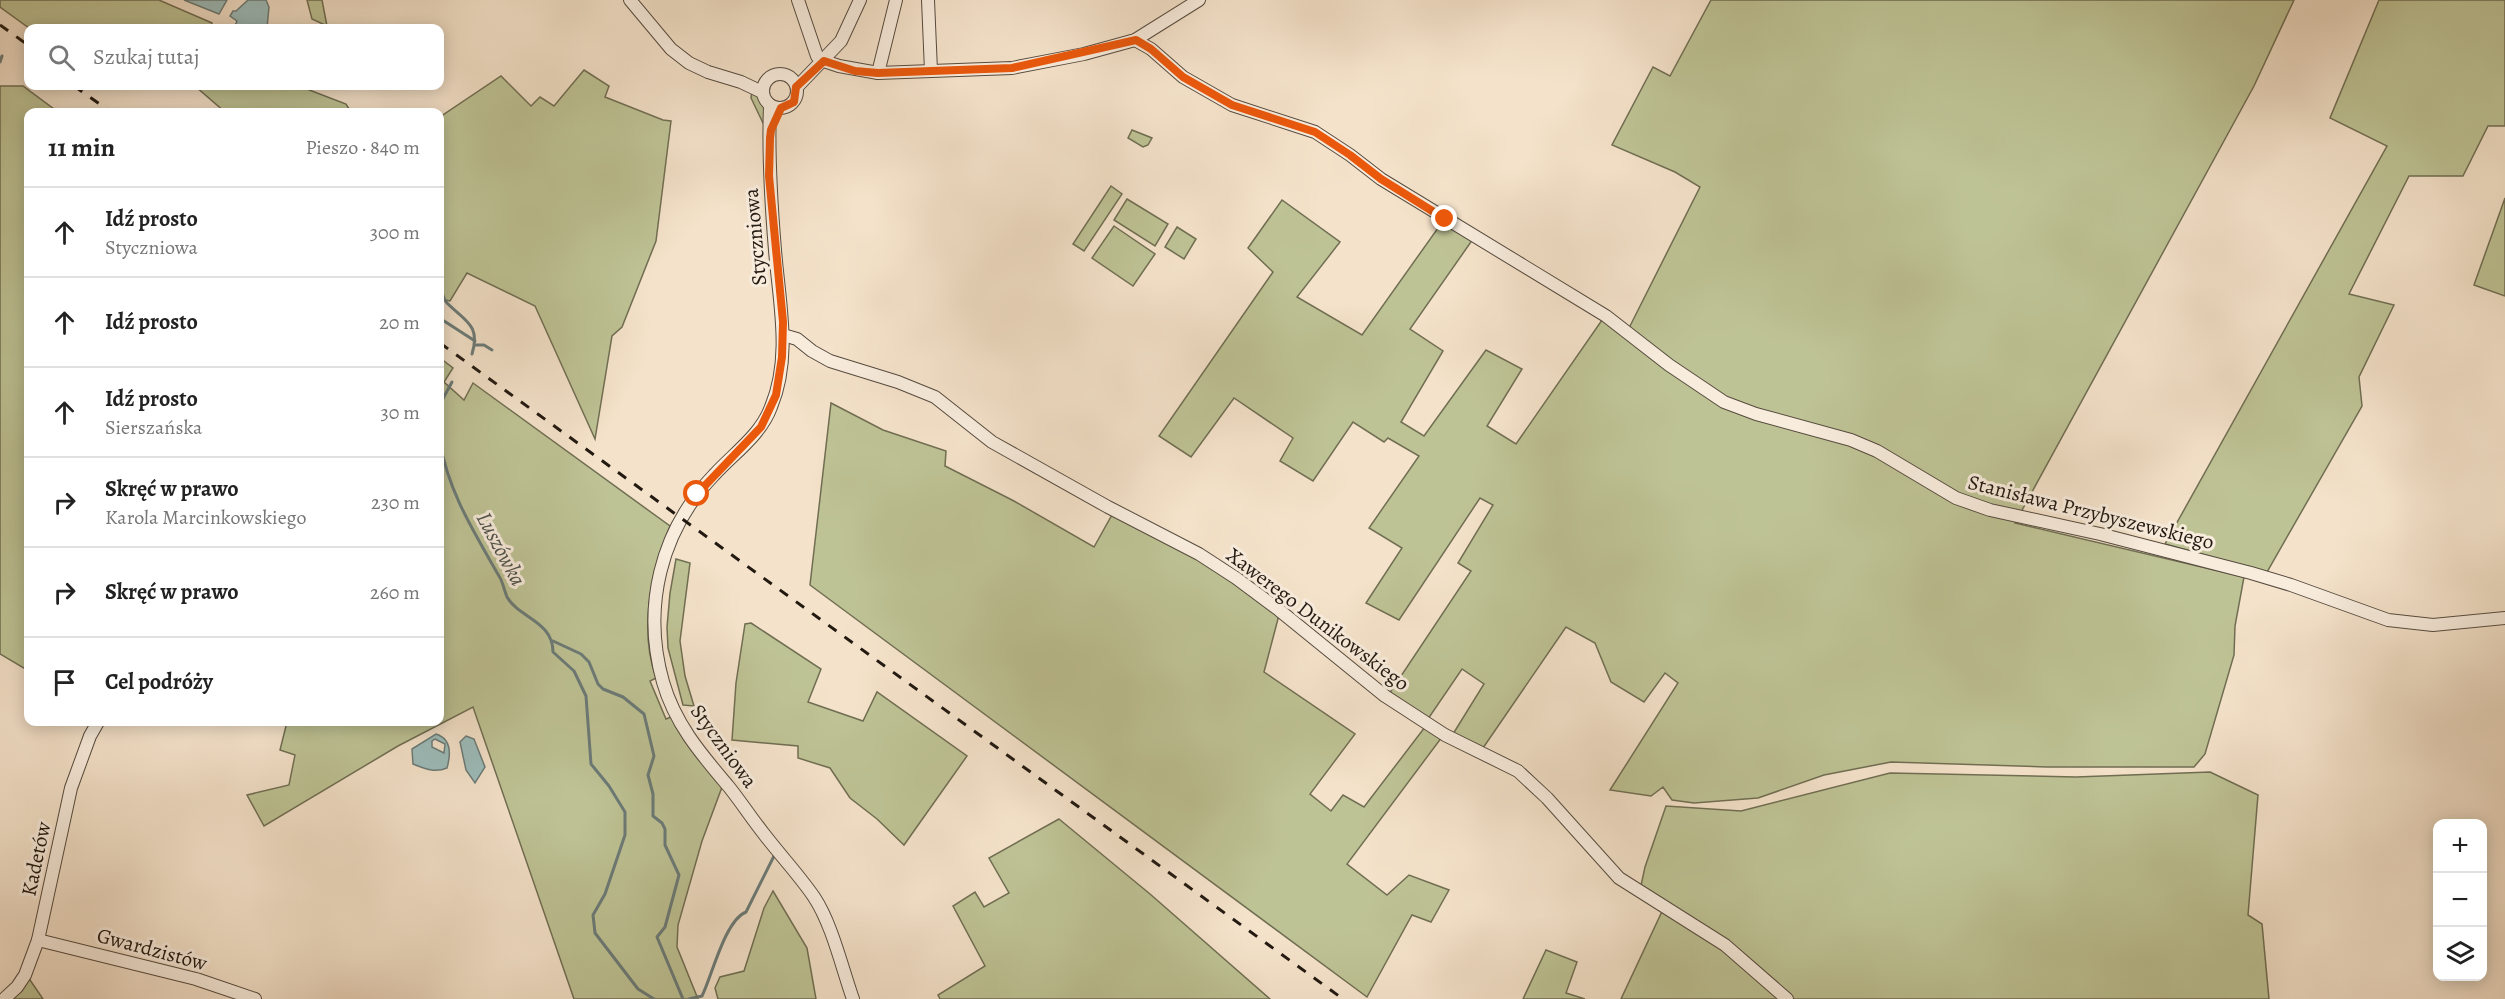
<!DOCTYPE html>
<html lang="pl">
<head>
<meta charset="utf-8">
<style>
	:root { --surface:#fff; --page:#f6f6f6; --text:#222; --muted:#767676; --line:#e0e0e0 }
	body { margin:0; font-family:Alegreya,serif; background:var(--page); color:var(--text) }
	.controls { position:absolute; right:18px; bottom:18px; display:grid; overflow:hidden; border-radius:12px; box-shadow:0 3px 15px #0003 }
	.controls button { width:54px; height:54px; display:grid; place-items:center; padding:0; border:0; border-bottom:2px solid var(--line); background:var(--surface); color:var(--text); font:30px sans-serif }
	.stop { position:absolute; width:18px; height:18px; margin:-14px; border:4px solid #ea580c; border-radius:50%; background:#fff }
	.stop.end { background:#ea580c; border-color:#fff; box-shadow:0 2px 6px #0008 }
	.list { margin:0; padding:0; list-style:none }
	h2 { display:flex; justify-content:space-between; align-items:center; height:78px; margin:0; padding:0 24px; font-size:26px }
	h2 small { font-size:20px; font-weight:400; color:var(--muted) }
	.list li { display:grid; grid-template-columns:39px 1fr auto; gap:18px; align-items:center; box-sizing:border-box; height:90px; padding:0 24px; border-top:2px solid var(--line) }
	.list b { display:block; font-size:22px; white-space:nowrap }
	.list p { margin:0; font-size:20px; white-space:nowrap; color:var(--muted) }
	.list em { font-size:20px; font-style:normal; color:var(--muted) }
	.icon { flex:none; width:33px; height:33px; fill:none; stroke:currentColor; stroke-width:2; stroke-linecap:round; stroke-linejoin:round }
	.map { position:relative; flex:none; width:2505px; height:999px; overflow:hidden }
	.search { position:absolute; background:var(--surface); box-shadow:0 3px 15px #0003; left:24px; top:24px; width:420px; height:66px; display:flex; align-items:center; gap:15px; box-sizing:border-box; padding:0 21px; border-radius:12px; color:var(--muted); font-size:22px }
	.panel { position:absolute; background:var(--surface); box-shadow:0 3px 15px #0003; left:24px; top:108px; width:420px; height:618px; border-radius:12px }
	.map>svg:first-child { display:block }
</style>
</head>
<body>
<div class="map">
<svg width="2505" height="999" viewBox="0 0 2505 999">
	<rect width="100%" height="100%" fill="#f4e2ca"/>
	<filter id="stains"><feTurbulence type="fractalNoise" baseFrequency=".00333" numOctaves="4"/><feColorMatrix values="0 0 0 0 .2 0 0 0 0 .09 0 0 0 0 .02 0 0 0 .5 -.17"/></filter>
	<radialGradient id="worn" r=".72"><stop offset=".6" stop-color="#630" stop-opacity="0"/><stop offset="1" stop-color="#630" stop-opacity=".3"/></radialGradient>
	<g fill="#bec395" stroke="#706e53" stroke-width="1.5">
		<polygon points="0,0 159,0 212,23 210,28 29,28 0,7"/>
		<polygon points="307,0 322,0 327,26 312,19"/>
		<polygon points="1711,0 2294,0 2254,86 2015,523 2244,577 2235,626 2234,655 2205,754 2194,767 2047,767 1891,762 1824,775 1758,798 1694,803 1672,800 1663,787 1651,796 1610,790 1678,683 1665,673 1644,702 1611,682 1595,643 1566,627 1483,748 1453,734 1484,684 1462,669 1428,719 1389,694 1471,571 1458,563 1493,505 1480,498 1399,620 1366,603 1402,548 1369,528 1419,456 1388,438 1384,442 1353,422 1313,481 1280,461 1293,438 1234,398 1191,457 1159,436 1273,272 1248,248 1282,200 1340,242 1297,297 1362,335 1443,221 1473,239 1410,329 1443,351 1401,422 1424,436 1486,350 1522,369 1487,426 1516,444 1602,320 1625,336 1700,187 1675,172 1612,145 1653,67 1670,76"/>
		<polygon points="2379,0 2505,0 2505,126 2488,126 2463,176 2409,176 2349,294 2394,305 2359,377 2362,406 2267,572 2165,544 2387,146 2330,118"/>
		<polygon points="584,70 609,86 605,97 663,120 671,121 656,241 622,327 612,336 595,439 535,306 467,273 450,301 440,299 440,117 501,76 531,106 540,97 554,106"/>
		<polygon points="0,86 23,86 58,112 28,112 28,667 27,670 0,654"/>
		<polygon points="195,86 299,86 346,104 351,112 225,112"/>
		<path d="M 752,91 C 766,100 766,107 765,124 L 763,123 L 751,98 Z"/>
		<polygon points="1132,130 1152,138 1148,145 1143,147 1128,138"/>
		<polygon points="1111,186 1122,194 1084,251 1073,244"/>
		<polygon points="2505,198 2505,296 2474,285"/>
		<polygon points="1127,199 1168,224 1155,246 1114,220"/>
		<polygon points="1114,226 1155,254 1133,286 1092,258"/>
		<polygon points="1177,227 1196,239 1184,259 1165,247"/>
		<path d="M 440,358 L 453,368 L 444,382 L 464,400 L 473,383 L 670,526 C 651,573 639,629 656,678 L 650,681 L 666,719 L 671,717 L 722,787 L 702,841 L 678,925 L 677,947 L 698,999 L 574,999 L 473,707 L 398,746 L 264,826 L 247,795 L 289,785 L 295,755 L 280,750 L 287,722 L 440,722 Z"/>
		<polygon points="831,403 883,430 946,451 945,466 1014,501 1094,547 1113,513 1194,556 1279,615 1264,672 1355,734 1310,794 1331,811 1343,795 1364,807 1425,727 1442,737 1347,864 1387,895 1409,875 1449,890 1431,922 1412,915 1367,997 810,585"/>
		<polygon points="676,559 690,563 680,641 685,676 694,706 683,705 668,648 667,627 670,593"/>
		<polygon points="751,623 821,669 808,702 863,721 877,692 967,756 904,845 877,819 850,798 830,768 798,758 798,746 732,740 736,683 745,624"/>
		<polygon points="2210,772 2258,795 2248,915 2262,924 2269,999 1621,999 1665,905 1640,890 1645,867 1666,806 1741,811 1890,773 2076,777"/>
		<polygon points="1059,819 1150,894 1270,999 940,999 938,995 985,966 953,906 975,892 984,907 1009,893 989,858"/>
		<polygon points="773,891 807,948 816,999 718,999 715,988 720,977 744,971 764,908"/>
		<polygon points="1546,950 1577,962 1566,993 1585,999 1523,999"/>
		<polygon points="28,977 43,999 11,999"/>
	</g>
	<g fill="#9cbdbc" stroke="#6b7b78" stroke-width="1.5" fill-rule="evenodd">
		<polygon points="184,0 227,0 219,14"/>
		<polygon points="248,0 266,0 269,7 267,28 234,28 237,21 230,16 233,11 236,11"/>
		<path d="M 436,734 C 452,739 451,754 447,768 C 435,773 425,769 413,764 L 412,749 ZM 435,739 L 445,744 L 444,753 L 432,747 L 432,741 Z"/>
		<polygon points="466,736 474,739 485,767 475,783 466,770 460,742"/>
	</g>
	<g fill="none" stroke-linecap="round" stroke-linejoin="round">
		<g stroke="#6b7b78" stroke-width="3">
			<polyline points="0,62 2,56"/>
			<path d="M 440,286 C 442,291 443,299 447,303 C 465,321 481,325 472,354"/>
			<polyline points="441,310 441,319 475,341"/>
			<polyline points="475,345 484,345 492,350"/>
			<polyline points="440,404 452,382"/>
			<path d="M 440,442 C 448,491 474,532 499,576 C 503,582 504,590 507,597 C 519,618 553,621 553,652 L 574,671 L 586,696 L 591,764 L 609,786 L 625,812 L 625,835 L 605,894 L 593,915 L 595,933 L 638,989 L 654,999"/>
			<polyline points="553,641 581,654 589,662 598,684 603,689 623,697 644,714 654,756 648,775 653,794 653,816 662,823 665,829 665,845 679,875 665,927 657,937 683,999"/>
			<path d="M 689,999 L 702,996 C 712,976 725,920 746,912 L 774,856"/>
		</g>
		<g stroke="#564b3f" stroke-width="14">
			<g id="minor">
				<polyline points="630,0 671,49 689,63 708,72 741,82 762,92"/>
				<polyline points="798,0 817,56 824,61 839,66 878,73 1012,68 1084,54 1135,40 1199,0"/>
				<polyline points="928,0 931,71"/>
				<polyline points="1135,40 1151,49 1183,77 1232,105 1315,132 1350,155 1381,179 1606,316 1669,365 1724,402 1756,414 1851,440 1877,451 1956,498 1990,510 2100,534 2251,573 2291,585 2388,620 2433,625 2505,618"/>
				<polyline points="878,73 896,0"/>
				<circle cx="780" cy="91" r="17"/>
				<polyline points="797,87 841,41 860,0"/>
				<path d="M 770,106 C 768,154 771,202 775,250 C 779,302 792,357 771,407 C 760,436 734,453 714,475 C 660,531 642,608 663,682 C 675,724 701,754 729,787 C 741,802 752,819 764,834 C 780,855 799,875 814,897 C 832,924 842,968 853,999"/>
				<polyline points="783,335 797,339 812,351 830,361 898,382 935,397 992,442 1108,507 1199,554 1236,578 1279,610 1385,696 1445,735 1518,771 1547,798 1619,878 1725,945 1787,999"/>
				<polyline points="38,940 196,979 255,999"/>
				<polyline points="4,999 17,987 25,975 38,940 71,788 90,736 98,722"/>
			</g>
		</g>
		<use href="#minor" stroke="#f8ecdd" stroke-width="12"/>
		<g stroke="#221911" stroke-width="3" stroke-dasharray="10 10" stroke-linecap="butt">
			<polyline points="0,25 28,45"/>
			<polyline points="74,86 111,112"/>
			<polyline points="440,343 1343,999"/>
		</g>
	</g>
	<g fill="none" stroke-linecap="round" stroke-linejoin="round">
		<polyline stroke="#ea580c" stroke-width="8" points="697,494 761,427 776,395 782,357 783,322 769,176 770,138 771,130 781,108 794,102 796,87 824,61 855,71 878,73 1012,68 1136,40 1151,49 1183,77 1232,105 1315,132 1350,155 1381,179 1445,219"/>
	</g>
	<g text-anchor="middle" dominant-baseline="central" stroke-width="6" stroke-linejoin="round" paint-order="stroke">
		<g font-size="21" fill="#221911" stroke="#f8ecdd">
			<text transform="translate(755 237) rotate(-95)">Styczniowa</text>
			<text transform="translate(2091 512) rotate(14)">Stanisława Przybyszewskiego</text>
			<text transform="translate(1318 619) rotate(37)">Xawerego Dunikowskiego</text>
			<text transform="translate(724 746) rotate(54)">Styczniowa</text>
			<text transform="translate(36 859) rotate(-78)">Kadetów</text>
			<text transform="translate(152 949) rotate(15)">Gwardzistów</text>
		</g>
		<g font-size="22" font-style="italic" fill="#4d524d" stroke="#f8ecdd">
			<text transform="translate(501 549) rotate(62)">Luszówka</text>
		</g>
	</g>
	<rect width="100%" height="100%" filter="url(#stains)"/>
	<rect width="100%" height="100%" fill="url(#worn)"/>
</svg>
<div class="controls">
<button>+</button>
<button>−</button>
<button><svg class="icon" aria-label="layers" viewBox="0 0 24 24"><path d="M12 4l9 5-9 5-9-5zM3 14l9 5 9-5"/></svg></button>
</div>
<div class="stop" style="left:697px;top:494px"></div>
<div class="stop end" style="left:1445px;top:219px"></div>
<div class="search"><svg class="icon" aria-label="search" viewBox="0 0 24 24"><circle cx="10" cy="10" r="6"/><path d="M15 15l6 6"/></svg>Szukaj tutaj</div>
<section class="panel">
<h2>11 min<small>Pieszo · 840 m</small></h2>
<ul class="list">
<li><svg class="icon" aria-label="ahead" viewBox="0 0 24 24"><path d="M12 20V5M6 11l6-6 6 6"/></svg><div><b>Idź prosto</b><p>Styczniowa</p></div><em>300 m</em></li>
<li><svg class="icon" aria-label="ahead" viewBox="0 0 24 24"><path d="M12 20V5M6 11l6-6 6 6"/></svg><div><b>Idź prosto</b></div><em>20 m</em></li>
<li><svg class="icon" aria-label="ahead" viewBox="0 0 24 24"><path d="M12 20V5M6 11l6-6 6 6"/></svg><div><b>Idź prosto</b><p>Sierszańska</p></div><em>30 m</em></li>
<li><svg class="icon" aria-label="right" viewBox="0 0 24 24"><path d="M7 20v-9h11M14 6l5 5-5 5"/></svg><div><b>Skręć w prawo</b><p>Karola Marcinkowskiego</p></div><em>230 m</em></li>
<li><svg class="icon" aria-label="right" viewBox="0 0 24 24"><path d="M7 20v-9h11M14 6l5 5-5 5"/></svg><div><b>Skręć w prawo</b></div><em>260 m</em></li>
<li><svg class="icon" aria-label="arrive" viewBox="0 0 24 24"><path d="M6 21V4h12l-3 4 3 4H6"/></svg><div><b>Cel podróży</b></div></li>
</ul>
</section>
</div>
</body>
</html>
